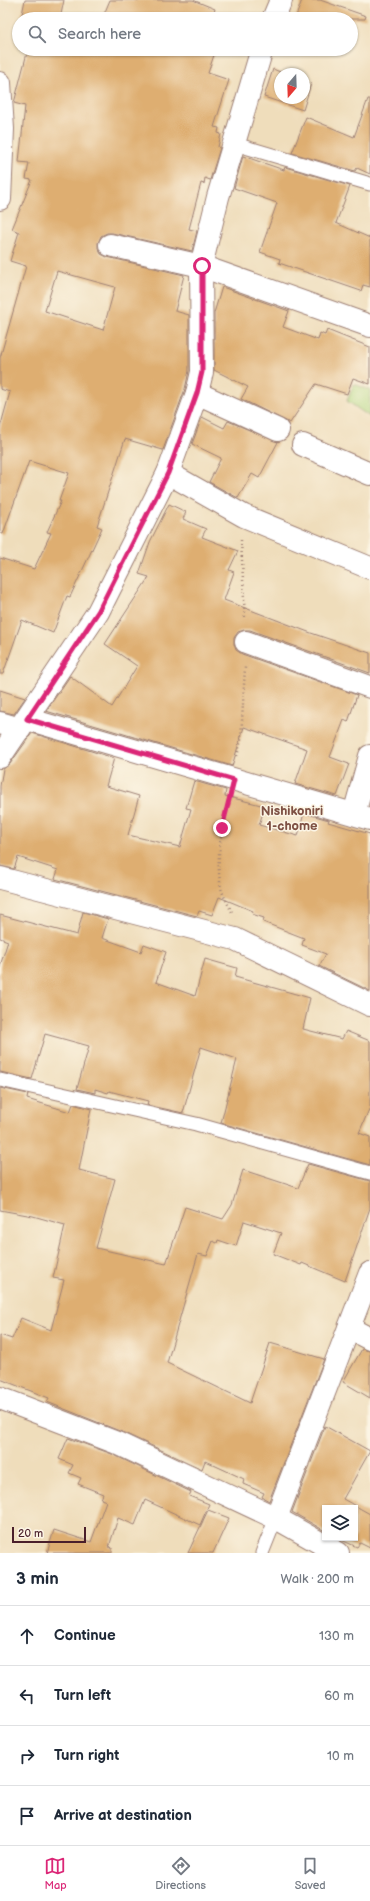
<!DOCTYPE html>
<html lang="en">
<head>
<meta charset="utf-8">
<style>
	:root { --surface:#fff; --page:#f6f6f7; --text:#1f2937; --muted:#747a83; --line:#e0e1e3; --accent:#db2777 }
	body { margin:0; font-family:"Balsamiq Sans",sans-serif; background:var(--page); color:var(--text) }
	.controls { position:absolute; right:12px; bottom:12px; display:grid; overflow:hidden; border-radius:0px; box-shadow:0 1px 3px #0004 }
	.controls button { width:36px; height:36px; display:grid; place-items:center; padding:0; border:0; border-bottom:1px solid var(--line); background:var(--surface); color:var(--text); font:20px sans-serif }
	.compass { position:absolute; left:274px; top:68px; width:36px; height:36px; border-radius:50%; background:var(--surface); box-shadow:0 1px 3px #0004; rotate:199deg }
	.scale { position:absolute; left:12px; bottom:10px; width:74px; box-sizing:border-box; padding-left:4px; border:2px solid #4a1f2b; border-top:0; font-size:11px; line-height:14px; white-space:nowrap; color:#4a1f2b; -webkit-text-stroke:3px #fcf5e5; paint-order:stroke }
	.stop { position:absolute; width:12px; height:12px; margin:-9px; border:3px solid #db2777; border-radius:50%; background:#fff }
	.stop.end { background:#db2777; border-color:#fff; box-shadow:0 1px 4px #0008 }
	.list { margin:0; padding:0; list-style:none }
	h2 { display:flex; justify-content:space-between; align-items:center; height:52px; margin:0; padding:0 16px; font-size:17px }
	h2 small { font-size:13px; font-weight:400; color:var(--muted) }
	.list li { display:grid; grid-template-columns:26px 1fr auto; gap:12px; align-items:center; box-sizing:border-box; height:60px; padding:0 16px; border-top:1px solid var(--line) }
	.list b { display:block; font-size:15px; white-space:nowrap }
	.list em { font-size:13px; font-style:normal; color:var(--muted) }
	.icon { flex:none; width:22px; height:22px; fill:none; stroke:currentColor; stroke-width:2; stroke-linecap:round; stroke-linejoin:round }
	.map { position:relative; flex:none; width:370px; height:1553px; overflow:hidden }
	.search { position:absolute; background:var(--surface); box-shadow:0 1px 3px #0004; left:12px; right:12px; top:12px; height:44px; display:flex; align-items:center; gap:10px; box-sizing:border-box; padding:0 14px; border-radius:22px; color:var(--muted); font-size:15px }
	.sheet { height:292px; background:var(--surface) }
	nav { display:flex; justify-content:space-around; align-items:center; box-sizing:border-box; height:56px; border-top:1px solid var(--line); background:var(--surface); font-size:11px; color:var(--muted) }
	nav a { display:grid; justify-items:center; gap:2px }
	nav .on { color:var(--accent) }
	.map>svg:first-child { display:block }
</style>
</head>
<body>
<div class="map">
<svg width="370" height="1553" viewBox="0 0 370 1553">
	<rect width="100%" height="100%" fill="#fcf5e5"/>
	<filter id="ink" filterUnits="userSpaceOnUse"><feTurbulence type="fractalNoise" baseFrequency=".025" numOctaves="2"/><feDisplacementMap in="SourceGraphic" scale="8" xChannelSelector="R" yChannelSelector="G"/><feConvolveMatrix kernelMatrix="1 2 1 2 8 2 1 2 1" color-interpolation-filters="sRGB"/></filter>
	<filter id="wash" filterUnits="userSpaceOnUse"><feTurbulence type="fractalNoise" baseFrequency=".012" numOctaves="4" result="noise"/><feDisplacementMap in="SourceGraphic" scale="16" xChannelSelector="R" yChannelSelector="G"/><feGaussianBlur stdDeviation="0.9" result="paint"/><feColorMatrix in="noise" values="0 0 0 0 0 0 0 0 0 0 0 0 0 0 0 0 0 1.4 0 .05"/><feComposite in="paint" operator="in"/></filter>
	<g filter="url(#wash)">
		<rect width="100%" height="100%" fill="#efddbb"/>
		<polygon fill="#b0d57e" stroke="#7d7a54" points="354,384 370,390 370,417 347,401"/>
		<g id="blocks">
			<g fill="#deae71" fill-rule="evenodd">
				<polygon points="25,0 64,0 60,19 21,19"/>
				<polygon points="110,0 193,0 215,9 211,19 102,19"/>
				<polygon points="302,0 320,0 366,16 365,19 295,19"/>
				<path d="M 28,49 L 216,49 L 208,73 L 229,80 L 214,127 L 219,128 L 218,133 L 221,134 L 218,147 L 220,148 L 210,180 L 205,178 L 204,184 L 201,183 L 189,229 L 197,231 L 192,251 L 112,233 L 107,233 L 101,236 L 98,243 L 98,248 L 101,254 L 107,257 L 184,275 L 175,311 L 189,315 L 189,371 L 185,389 L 163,450 L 125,439 L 97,526 L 102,528 L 70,597 L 67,596 L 53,633 L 22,620 L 3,674 L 0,674 L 0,558 L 34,569 L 51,533 L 47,532 L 61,501 L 59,501 L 69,473 L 29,461 L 3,534 L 0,533 L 0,428 L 10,392 L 0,389 L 0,358 L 26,266 L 10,261 L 19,232 L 12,229 L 32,180 L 26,179 L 29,163 L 19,162 L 25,106 L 14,103 ZM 57,271 L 115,287 L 103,330 L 45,311 Z"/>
				<polygon points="273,69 285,74 280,74 280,98 304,98 304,81 311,84 303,110 264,97"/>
				<polygon points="368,99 370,99 370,174 357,168 355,171 292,153 306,117 354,137"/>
				<polygon points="243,156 284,170 285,167 350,186 336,223 370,238 370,287 363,285 361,291 279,263 280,259 260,252 277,203 234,188"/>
				<polygon points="222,287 289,311 283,327 318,340 320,333 325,335 327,330 370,347 370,384 353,378 347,394 316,384 290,423 241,399 248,387 214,370 214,313"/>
				<polygon points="202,417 224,428 228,421 278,442 259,478 252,474 238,498 209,482 221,458 192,444"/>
				<polygon points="169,504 186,512 183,519 206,529 202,537 238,551 229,570 234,572 224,600 311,633 370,653 370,673 250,630 244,630 238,632 234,638 234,644 236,650 242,654 357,695 348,722 344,720 330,757 349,764 337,796 295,784 307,749 244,727 232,766 46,711 70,676 112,707 137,666 105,644 149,577 139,574 150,542"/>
				<polygon points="0,690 25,698 14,714 0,711"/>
				<polygon points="32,733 114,758 106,786 139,796 128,835 180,847 191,809 186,808 194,781 226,790 225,796 265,806 259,825 298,836 304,813 329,820 328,822 370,834 370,991 319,966 326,954 302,945 304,938 263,922 264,918 252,914 253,911 219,897 212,915 199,911 197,916 55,879 58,870 18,857 14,869 0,866 0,786 3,769 10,764"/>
				<polygon points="83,912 108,919 102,938 141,952 144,944 166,952 156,982 195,996 205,959 237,968 235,977 310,998 303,1029 342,1039 346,1031 370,1041 370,1107 359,1133 370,1137 370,1165 221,1123 237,1059 201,1047 183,1113 147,1105 148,1101 109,1091 108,1093 95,1089 95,1093 77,1089 89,1046 45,1034 32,1079 0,1072 0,966 8,941 0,938 0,915 77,935"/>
				<polygon points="0,1088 28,1094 27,1099 70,1112 73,1104 91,1109 79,1170 115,1179 96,1248 166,1264 185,1207 223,1219 232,1205 243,1170 298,1188 308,1164 370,1181 370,1208 345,1281 302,1263 301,1265 273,1254 281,1233 244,1221 236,1246 218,1240 217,1243 213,1241 207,1256 198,1254 167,1363 250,1403 270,1343 324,1359 269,1501 262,1497 264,1493 243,1484 244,1479 205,1461 202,1469 122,1432 47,1402 49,1398 0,1379 0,1335 12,1339 21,1318 51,1330 64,1280 53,1278 65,1225 33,1216 0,1210"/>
				<polygon points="362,1349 370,1351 370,1398 343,1382"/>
				<polygon points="325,1426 370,1451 343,1499 370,1514 370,1548 360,1543 357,1547 337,1538 355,1538 355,1508 325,1508 325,1531 292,1512"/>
				<polygon points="68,1438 112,1454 191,1492 189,1496 209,1504 200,1525 145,1500 135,1525 118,1518 109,1547 112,1548 112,1553 47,1553 54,1530 91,1542 106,1501 101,1499 103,1494 78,1484 81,1478 69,1473 73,1465 59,1459"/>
				<polygon points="208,1510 229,1518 213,1553 188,1553"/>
			</g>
		</g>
	</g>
	<g filter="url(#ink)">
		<use href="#blocks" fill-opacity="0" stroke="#9c7e73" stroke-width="1"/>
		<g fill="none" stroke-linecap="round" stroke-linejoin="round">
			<g stroke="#9c7e73" stroke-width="15">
				<g id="lane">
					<polyline points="235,144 370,184"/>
					<polyline points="0,1080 196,1124 370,1173"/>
					<polyline points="262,1553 276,1518"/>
				</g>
			</g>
			<g stroke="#9c7e73" stroke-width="24">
				<g id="street">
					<polyline points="273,19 281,0"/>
					<polyline points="0,83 3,129 0,199"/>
					<polyline points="110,245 201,266 370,326"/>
					<polyline points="197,393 278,430"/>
					<polyline points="303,445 370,474"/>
					<polyline points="168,473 244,516 370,568"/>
					<polyline points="246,642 370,687"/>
					<polyline points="27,719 370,819"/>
					<polyline points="0,723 20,729"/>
					<polyline points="0,757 98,612 168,473 197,393 202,372 201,266 218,197 262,49"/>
					<polyline points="354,814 370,756"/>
					<polyline points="0,878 235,939 370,1005"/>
					<polyline points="349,1328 370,1339"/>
					<polyline points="0,1398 117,1443 276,1518 338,1553"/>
					<polyline points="276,1518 370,1273"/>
				</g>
			</g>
			<g stroke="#9c7e73" stroke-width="2.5" stroke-dasharray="1 3" stroke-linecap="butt">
				<polyline points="241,540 245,619"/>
				<polyline points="237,756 241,740 245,667"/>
				<path d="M 228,802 C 222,828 216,856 220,882 C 221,893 228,904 233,914"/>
			</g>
			<use href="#lane" stroke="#fff" stroke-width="13"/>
			<use href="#street" stroke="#fff" stroke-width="22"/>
		</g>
	</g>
	<g fill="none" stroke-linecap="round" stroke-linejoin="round" filter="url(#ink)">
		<polyline stroke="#db2777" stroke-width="5" points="202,266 202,372 197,393 168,473 98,612 27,719 234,780 222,828"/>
	</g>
	<g text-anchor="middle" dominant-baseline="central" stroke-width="3" stroke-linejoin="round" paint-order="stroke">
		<g font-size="13" font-weight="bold" fill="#7e5144" stroke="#fcf5e5">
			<text x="292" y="811">Nishikoniri<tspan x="292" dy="15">1-chome</tspan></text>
		</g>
	</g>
</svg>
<div class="controls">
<button><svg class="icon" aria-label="layers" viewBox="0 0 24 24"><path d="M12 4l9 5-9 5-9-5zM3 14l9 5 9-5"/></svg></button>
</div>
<svg class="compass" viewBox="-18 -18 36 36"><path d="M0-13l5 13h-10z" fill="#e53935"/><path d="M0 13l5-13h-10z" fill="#747a83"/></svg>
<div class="scale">20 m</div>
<div class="stop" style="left:202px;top:266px"></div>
<div class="stop end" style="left:222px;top:828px"></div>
<div class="search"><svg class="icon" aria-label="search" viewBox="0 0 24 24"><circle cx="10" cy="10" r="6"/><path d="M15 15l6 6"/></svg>Search here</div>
</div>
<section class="sheet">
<h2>3 min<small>Walk · 200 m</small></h2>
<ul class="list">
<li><svg class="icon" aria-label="ahead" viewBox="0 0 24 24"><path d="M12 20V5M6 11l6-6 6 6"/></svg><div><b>Continue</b></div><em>130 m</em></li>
<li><svg class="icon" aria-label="left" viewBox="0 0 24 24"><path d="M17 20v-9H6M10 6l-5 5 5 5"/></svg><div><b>Turn left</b></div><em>60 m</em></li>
<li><svg class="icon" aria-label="right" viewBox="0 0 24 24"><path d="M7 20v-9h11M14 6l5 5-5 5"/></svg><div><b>Turn right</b></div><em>10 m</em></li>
<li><svg class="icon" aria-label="arrive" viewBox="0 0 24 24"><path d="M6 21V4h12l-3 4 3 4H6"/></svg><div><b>Arrive at destination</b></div></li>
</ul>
</section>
<nav>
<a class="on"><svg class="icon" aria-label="map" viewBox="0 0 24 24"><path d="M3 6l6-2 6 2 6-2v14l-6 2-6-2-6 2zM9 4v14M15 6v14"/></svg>Map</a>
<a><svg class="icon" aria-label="directions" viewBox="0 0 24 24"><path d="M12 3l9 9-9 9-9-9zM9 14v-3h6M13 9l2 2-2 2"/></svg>Directions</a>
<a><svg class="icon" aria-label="saved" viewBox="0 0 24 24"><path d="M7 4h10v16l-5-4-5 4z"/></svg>Saved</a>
</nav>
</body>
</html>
